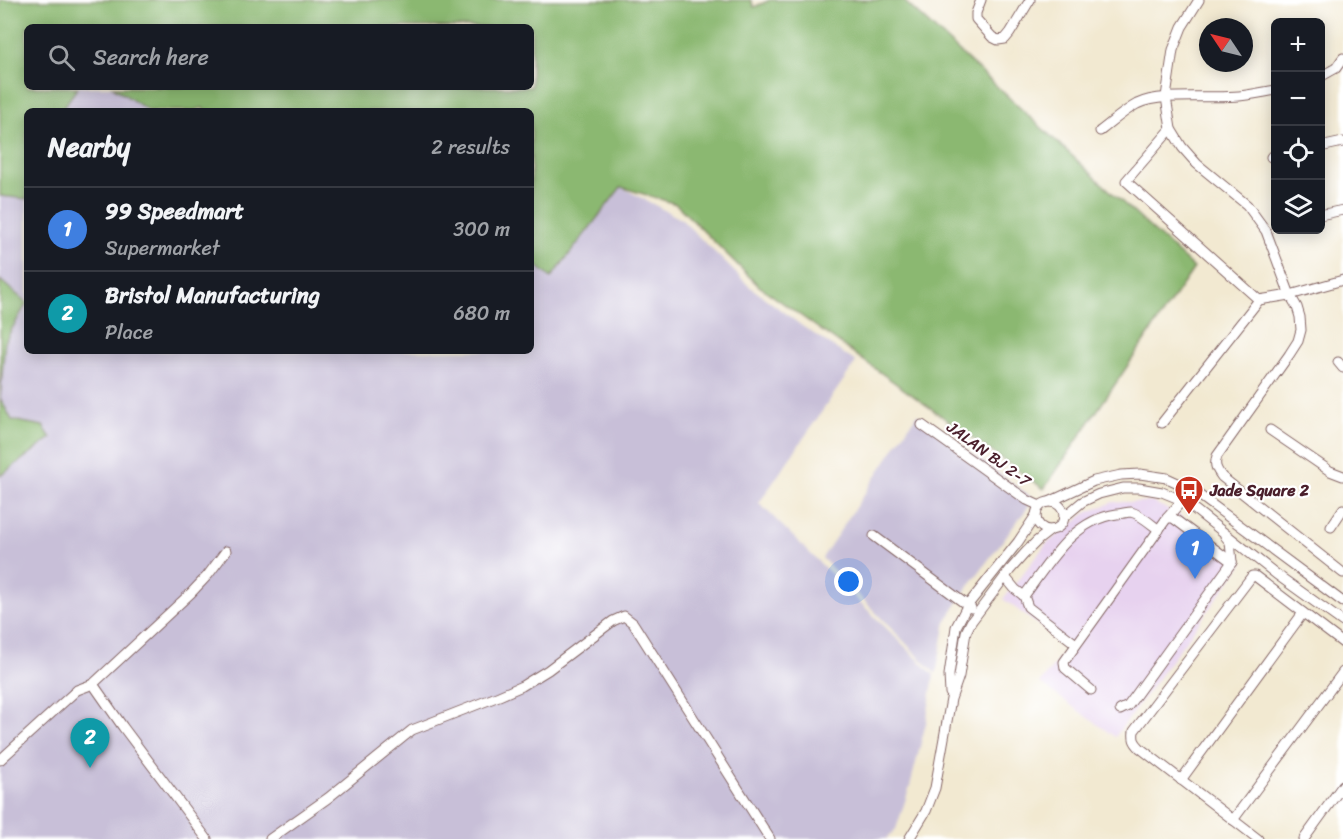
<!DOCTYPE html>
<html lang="en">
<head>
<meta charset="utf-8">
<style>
	:root { --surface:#171b24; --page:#20242c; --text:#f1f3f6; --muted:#9ea1a6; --line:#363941; --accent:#c8321e }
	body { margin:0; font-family:Sriracha,sans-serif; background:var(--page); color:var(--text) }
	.controls { position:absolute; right:18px; top:18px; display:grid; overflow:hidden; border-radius:9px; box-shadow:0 3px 15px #0003 }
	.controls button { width:54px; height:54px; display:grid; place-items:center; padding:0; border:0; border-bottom:2px solid var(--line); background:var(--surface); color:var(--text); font:30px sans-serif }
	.compass { position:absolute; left:1199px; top:18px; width:54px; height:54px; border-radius:50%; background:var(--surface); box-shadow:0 3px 15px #0003; rotate:305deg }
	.you { position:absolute; left:849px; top:582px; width:21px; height:21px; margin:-15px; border:4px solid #fff; border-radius:50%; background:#1a73e8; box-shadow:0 0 0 9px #1a73e833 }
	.badge { display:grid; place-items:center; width:39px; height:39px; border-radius:50%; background:var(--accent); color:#fff; font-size:20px; font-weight:700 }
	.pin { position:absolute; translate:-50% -50px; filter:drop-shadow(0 2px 3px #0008) }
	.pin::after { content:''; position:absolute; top:32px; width:21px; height:18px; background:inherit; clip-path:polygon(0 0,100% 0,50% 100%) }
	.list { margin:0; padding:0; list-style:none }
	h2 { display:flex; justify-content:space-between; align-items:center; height:78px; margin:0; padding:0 24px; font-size:26px }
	h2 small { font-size:20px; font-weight:400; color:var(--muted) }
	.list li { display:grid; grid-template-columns:39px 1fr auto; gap:18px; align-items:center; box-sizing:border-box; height:84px; padding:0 24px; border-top:2px solid var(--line) }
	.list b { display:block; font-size:22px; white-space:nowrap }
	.list p { margin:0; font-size:20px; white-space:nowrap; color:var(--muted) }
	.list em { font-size:20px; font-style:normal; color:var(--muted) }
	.icon { flex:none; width:33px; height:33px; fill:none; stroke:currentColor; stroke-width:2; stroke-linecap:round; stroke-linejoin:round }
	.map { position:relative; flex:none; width:1343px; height:839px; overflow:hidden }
	.search { position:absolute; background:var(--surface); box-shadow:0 3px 15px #0003; left:24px; top:24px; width:510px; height:66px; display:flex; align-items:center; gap:15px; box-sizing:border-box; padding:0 21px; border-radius:9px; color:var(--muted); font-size:22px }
	.panel { position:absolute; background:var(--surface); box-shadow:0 3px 15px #0003; left:24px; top:108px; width:510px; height:246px; border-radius:9px }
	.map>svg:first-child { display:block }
</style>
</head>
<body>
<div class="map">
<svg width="1343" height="839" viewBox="0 0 1343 839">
	<rect width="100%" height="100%" fill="#fff"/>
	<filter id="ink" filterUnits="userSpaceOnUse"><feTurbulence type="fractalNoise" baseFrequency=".0167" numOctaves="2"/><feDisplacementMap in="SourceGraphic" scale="12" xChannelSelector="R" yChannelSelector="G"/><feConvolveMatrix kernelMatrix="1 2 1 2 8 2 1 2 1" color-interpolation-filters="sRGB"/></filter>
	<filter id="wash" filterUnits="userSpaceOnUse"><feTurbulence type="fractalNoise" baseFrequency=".008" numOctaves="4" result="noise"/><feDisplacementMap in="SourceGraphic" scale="24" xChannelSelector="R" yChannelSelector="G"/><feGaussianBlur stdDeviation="1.35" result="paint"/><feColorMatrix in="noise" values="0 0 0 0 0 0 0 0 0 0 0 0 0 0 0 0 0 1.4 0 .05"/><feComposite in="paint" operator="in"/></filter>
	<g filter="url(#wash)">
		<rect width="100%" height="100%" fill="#f2e9d1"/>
		<polygon fill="#e7d2ef" points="1113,502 1152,502 1178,514 1243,563 1115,737 1040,683 1068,647 1003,599 1046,544 1086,513"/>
		<g fill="#c8bfd8">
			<polygon points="78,87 113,87 149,111 61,111"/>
			<polygon points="621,187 681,219 749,286 802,326 856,362 759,503 934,675 926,723 910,786 896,829 886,839 0,839 0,476 51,438 43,426 12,420 0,398 5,341 27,304 0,280 0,196 27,199 27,351 531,351 531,261 552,277"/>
			<polygon points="917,414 1034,499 965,591 946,621 936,674 822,558"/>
		</g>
		<g fill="#8bb871" stroke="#6a6c4e" stroke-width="1.5">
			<polygon points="0,0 751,0 754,7 770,0 903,0 1194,268 1044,489 759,286 676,204 621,187 551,278 531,261 531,111 205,111 203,108 191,111 149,111 113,87 531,87 531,27 27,27 27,87 78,87 61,111 27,111 27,199 0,196"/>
			<polygon points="0,280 27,303 5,341 0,398 12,420 43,426 51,438 0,476"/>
		</g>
	</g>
	<g filter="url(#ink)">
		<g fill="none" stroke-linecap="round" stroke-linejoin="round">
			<g stroke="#856665" stroke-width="11">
				<g id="minor">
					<polyline points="981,0 976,13 976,19 992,37 998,40 1005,39 1010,33 1030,0"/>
					<path d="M 1199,0 L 1182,27 L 1173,50 L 1166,97 L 1171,129 L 1182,147 L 1197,164 L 1247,205 L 1266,231 L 1290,295 L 1297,307 L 1300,317 L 1301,330 L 1298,341 L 1289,355 L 1217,456 C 1214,465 1216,469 1222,477 L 1343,573"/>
					<polyline points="1320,77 1336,68 1343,58"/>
					<polyline points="1171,129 1126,181 1259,300"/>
					<path d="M 1100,131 C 1112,122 1124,111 1137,104 C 1161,92 1211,99 1239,96 C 1251,95 1263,92 1276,90"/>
					<polyline points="1320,147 1343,142"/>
					<polyline points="1271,157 1276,156"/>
					<polyline points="1320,215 1343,210"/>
					<polyline points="1338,362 1343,368"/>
					<polyline points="1162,423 1259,300 1290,295 1343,280"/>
					<polyline points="922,425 1027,500 1040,506"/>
					<polyline points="1270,430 1330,471 1343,476"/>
					<polyline points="1049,502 1094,481 1121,475 1140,474 1167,478 1191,489 1343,602"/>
					<circle cx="1050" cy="516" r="14"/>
					<polyline points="1064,517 1082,502 1099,494 1123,488 1139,488 1162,492 1184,501 1276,574 1343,622"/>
					<polyline points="1167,518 1173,518 1232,562"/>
					<polyline points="1331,527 1343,509"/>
					<polyline points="874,536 971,608"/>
					<polyline points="1225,536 1230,542 1232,562"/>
					<polyline points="1005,577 1015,589 1024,596"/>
					<path d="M 1076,644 L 1028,607 L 1024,596 C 1049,563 1072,520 1117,514 C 1121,514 1127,512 1131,512 C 1140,514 1151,524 1159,530"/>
					<polyline points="93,684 123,727 207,839"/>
					<polyline points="1091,690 1065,668 1064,662 1167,518 1180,503 1184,501"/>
					<polyline points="950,693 949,675 956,627 967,606 1018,542 1036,515"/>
					<polyline points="1120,710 1128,706 1232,562"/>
					<polyline points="0,760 77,690 93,684 191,593 208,575 226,551"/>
					<polyline points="1181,780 1303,613"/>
					<polyline points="1233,820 1343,672"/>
					<polyline points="270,839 328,798 412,730 499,696 522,686 548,670 613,621 624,616 633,623 770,839"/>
					<polyline points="909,839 926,811 935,788 951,699 959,676 966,632 971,622 1010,570 1026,552 1038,540 1051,530"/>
					<path d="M 1258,839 L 1140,748 C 1134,742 1133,739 1134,731 L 1252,576 L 1255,576 L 1343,643"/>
					<polyline points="1304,839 1343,785"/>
				</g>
			</g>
			<use href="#minor" stroke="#fff" stroke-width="9"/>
		</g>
	</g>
	<defs>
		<g id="bus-pin" transform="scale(1.5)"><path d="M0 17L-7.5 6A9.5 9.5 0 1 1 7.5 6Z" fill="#c8321e" stroke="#fff"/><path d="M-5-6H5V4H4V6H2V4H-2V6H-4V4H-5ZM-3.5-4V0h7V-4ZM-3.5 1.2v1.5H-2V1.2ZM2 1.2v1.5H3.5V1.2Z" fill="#fff"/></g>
	</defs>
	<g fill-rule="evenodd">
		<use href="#bus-pin" x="1189" y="490"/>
	</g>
	<g text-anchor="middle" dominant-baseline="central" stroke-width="4.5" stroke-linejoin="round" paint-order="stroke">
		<g font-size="16" fill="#4a1f2b" stroke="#fff">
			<text transform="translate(989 454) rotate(36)">JALAN BJ 2-7</text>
		</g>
		<g font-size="16" font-weight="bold" fill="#4a1f2b" stroke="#fff" text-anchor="start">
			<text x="1210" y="490">Jade Square 2</text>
		</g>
	</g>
</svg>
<div class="controls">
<button>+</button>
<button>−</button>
<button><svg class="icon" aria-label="locate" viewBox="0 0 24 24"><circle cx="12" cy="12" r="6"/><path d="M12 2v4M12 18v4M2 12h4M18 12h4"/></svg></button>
<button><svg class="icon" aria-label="layers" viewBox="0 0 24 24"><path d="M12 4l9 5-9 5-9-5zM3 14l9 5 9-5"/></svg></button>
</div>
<svg class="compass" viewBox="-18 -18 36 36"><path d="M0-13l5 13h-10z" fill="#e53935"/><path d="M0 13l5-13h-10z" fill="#9ea1a6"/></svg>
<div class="you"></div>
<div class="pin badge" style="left:1195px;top:579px;background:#3f7fe0">1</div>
<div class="pin badge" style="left:90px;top:768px;background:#0f9aa8">2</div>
<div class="search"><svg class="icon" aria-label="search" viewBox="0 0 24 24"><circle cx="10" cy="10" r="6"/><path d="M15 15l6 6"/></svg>Search here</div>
<section class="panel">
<h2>Nearby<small>2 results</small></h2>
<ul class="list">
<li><span class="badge" style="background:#3f7fe0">1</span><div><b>99 Speedmart</b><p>Supermarket</p></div><em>300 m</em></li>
<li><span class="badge" style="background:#0f9aa8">2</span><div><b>Bristol Manufacturing</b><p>Place</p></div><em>680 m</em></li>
</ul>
</section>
</div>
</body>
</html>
